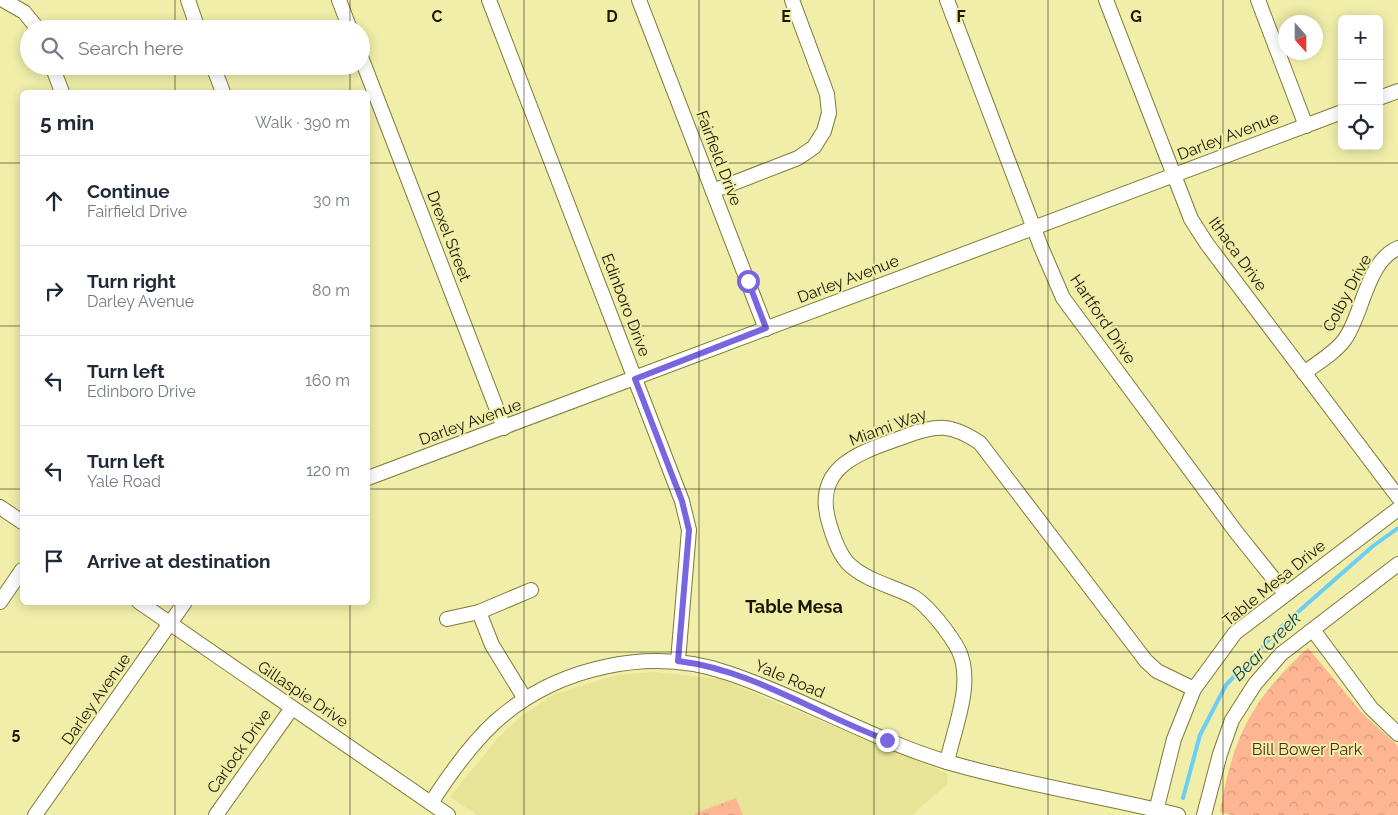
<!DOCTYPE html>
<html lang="en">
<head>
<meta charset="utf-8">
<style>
	:root { --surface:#fff; --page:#f2f2f3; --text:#1f2937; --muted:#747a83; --line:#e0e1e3 }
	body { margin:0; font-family:Raleway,sans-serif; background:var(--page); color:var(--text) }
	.controls { position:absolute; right:15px; top:15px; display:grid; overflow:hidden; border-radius:8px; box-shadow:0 2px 12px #0003 }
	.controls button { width:45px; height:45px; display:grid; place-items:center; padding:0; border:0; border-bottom:1px solid var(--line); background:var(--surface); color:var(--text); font:25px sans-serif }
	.compass { position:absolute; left:1278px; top:15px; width:45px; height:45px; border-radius:50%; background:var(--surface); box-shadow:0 2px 12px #0003; rotate:159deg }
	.stop { position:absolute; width:15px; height:15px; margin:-11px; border:4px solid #7965e0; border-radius:50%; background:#fff }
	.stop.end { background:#7965e0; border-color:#fff; box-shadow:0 1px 5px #0008 }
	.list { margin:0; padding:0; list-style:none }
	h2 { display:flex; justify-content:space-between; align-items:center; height:65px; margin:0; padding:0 20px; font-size:21px }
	h2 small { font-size:16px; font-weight:400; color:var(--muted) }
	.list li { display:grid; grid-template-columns:32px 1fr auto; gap:15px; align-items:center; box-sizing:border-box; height:90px; padding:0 20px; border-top:1px solid var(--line) }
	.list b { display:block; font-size:19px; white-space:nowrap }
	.list p { margin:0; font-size:16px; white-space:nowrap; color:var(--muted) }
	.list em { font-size:16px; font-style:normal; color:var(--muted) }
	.icon { flex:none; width:28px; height:28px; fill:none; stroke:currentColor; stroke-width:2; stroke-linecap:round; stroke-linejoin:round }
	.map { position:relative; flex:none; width:1398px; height:815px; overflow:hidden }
	.search { position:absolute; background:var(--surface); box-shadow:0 2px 12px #0003; left:20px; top:20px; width:350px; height:55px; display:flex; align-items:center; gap:12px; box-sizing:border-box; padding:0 18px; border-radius:28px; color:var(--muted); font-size:19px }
	.panel { position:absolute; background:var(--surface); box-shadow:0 2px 12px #0003; left:20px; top:90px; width:350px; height:515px; border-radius:8px }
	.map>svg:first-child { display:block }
</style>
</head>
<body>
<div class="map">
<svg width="1398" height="815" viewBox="0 0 1398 815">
	<defs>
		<pattern id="park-crowns" width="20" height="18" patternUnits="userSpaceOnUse" patternTransform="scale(1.25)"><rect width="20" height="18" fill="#feb592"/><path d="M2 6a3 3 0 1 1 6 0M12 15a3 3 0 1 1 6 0" fill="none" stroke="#d99b7c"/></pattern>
	</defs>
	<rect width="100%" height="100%" fill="#f0eea9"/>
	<polygon fill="#e7e497" points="654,672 720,679 948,774 947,784 912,815 477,815 450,797 498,738 520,717 553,695 615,675"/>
	<g fill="url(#park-crowns)">
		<path d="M 1308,648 L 1363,714 L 1398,746 L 1398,815 L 1232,815 L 1220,812 C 1233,737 1251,700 1308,648 Z"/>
		<polygon points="736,798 743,815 695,815 694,814"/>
	</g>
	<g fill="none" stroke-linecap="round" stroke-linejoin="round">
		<polyline stroke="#6acef6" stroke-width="4" points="1183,798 1200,735 1226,685 1282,626 1373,546 1398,528"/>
		<g stroke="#7d7b39" stroke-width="16">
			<g id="minor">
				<polyline points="3,0 24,12 38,29"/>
				<polyline points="188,0 198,29"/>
				<polyline points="339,0 350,29"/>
				<polyline points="489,0 682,501 689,530 678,661"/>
				<polyline points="639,0 766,329"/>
				<polyline points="947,0 1041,247 1063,298 1236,532 1285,593"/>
				<polyline points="1106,0 1191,219 1207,244 1398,497"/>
				<polyline points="1258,0 1306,126"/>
				<polyline points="361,57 504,428"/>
				<polyline points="52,66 62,92"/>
				<polyline points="213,66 223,92"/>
				<polyline points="1379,98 1398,91"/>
				<polyline points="713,191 798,158 814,147 824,131 829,113 827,94 792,0"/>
				<path d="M 1304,373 C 1317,363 1335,353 1345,339 C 1363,314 1366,262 1398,248"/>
				<polyline points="368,478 1342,112"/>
				<polyline points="0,507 22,522"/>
				<polyline points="0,602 22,570"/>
				<polyline points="139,602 448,815"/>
				<polyline points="479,612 492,645 525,699"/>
				<polyline points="447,619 479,612 531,590"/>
				<polyline points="1313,630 1371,708 1398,734"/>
				<path d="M 947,762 C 954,728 974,684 959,651 C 951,635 927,604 912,596 C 892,586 868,581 851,566 C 840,557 834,539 830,526 C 810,465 862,452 906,436 C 937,424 952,424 980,443 L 1146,661 L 1157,671 L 1194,689"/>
				<path d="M 431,803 C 449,775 470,745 495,722 C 556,667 650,646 728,673 C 803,698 871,739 947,762 C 1022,784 1101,796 1178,815"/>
				<polyline points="35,815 185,602"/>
				<polyline points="216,815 292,708"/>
				<polyline points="1155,815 1174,739 1194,689 1235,633 1398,509"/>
				<polyline points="1204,815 1220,754 1232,720 1255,684 1281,654 1398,564"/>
			</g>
		</g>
		<use href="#minor" stroke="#fff" stroke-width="14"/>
	</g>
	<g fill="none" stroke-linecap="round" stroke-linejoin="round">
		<path stroke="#7965e0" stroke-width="6" d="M 748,281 L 766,328 L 635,379 L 682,501 L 689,530 L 678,661 C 753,670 818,715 887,740"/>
	</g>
	<path fill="none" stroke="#1a1800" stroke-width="1" stroke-opacity="0.55" d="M 175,0 L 175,29M 350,0 L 350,29M 524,0 L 524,815M 699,0 L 699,815M 874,0 L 874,815M 1048,0 L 1048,815M 1223,0 L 1223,815M 175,66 L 175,92M 350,66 L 350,92M 0,163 L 22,163M 368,163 L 1398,163M 0,326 L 22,326M 368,326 L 1398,326M 0,489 L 22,489M 368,489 L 1398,489M 175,602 L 175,815M 350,602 L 350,815M 0,652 L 1398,652"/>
	<g text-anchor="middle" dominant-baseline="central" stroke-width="4" stroke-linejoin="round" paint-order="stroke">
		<g font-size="16" fill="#1a1800" stroke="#f0eea9">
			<text transform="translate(1228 136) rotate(-21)">Darley Avenue</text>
			<text transform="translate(719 158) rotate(69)">Fairfield Drive</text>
			<text transform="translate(449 236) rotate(69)">Drexel Street</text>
			<text transform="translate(1238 254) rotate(54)">Ithaca Drive</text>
			<text transform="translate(848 279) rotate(-21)">Darley Avenue</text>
			<text transform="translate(1347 293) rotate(-62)">Colby Drive</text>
			<text transform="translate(626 305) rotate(69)">Edinboro Drive</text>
			<text transform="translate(1103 319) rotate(56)">Hartford Drive</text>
			<text transform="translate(470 422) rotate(-20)">Darley Avenue</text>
			<text transform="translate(888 427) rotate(-20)">Miami Way</text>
			<text transform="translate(1274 583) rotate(-39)">Table Mesa Drive</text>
			<text transform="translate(790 679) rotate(23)">Yale Road</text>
			<text transform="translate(303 694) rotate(34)">Gillaspie Drive</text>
			<text transform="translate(96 699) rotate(-55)">Darley Avenue</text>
			<text transform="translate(239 751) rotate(-55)">Carlock Drive</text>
		</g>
		<g font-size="16" fill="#512a16" stroke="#f0eea9">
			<text x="1307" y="749">Bill Bower Park</text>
		</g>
		<g font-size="18" font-weight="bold" fill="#1a1800" stroke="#f0eea9">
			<text x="794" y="606">Table Mesa</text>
		</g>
		<g font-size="18" font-style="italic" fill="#0b475b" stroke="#f0eea9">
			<text transform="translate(1266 646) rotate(-45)">Bear Creek</text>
		</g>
	</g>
	<g font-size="16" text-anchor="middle" font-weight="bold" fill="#1a1800" stroke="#f0eea9" stroke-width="4" stroke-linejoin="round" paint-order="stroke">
		<text x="437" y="22">C</text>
		<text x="612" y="22">D</text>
		<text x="786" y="22">E</text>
		<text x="961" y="22">F</text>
		<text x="1136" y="22">G</text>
		<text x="16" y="739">5</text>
	</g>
</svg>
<div class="controls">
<button>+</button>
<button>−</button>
<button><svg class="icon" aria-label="locate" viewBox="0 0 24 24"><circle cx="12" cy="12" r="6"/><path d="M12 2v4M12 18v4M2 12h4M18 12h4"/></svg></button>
</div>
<svg class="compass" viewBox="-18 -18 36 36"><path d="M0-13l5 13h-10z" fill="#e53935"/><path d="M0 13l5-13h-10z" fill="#747a83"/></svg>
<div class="stop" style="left:748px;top:281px"></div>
<div class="stop end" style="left:887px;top:740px"></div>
<div class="search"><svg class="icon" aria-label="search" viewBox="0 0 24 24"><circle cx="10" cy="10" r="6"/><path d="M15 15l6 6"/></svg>Search here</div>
<section class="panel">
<h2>5 min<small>Walk · 390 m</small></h2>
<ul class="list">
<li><svg class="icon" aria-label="ahead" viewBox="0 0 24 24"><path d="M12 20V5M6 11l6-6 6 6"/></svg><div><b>Continue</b><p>Fairfield Drive</p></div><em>30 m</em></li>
<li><svg class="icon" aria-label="right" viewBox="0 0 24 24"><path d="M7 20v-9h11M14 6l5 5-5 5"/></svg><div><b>Turn right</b><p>Darley Avenue</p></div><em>80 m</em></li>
<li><svg class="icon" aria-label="left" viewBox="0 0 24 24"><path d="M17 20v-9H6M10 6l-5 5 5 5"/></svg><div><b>Turn left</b><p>Edinboro Drive</p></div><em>160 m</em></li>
<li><svg class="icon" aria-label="left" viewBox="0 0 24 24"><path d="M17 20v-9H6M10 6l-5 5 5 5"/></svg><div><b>Turn left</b><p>Yale Road</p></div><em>120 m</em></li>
<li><svg class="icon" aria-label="arrive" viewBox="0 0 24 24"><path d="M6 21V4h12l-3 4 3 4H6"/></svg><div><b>Arrive at destination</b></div></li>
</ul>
</section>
</div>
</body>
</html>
